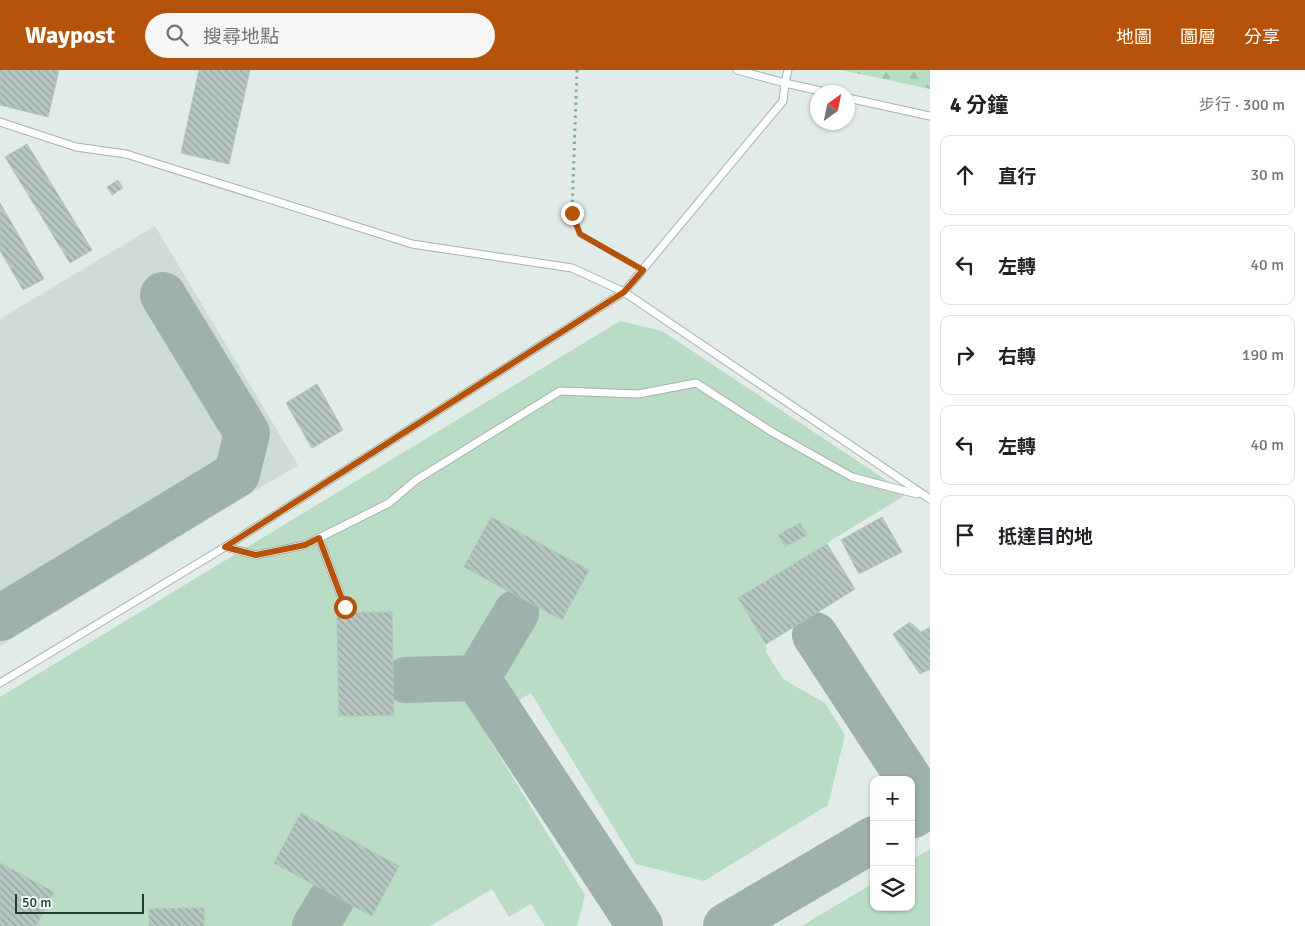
<!DOCTYPE html>
<html lang="zh-TW">
<head>
<meta charset="utf-8">
<style>
	:root { --surface:#fff; --page:#f6f6f6; --text:#202124; --muted:#757577; --line:#e0e0e0; --accent:#b45309 }
	body { margin:0; font-family:Signika,"Noto Sans TC",sans-serif; background:var(--page); color:var(--text) }
	.controls { position:absolute; right:15px; bottom:15px; display:grid; overflow:hidden; border-radius:10px; box-shadow:0 1px 4px #0004 }
	.controls button { width:45px; height:45px; display:grid; place-items:center; padding:0; border:0; border-bottom:1px solid var(--line); background:var(--surface); color:var(--text); font:25px sans-serif }
	.compass { position:absolute; left:810px; top:15px; width:45px; height:45px; border-radius:50%; background:var(--surface); box-shadow:0 1px 4px #0004; rotate:33deg }
	.scale { position:absolute; left:15px; bottom:12px; width:129px; box-sizing:border-box; padding-left:5px; border:2px solid #223b35; border-top:0; font-size:14px; line-height:18px; white-space:nowrap; color:#223b35; -webkit-text-stroke:4px #f1f8f5; paint-order:stroke }
	.stop { position:absolute; width:15px; height:15px; margin:-11px; border:4px solid #b45309; border-radius:50%; background:#fff }
	.stop.end { background:#b45309; border-color:#fff; box-shadow:0 1px 5px #0008 }
	.list { margin:0; padding:0; list-style:none }
	h2 { display:flex; justify-content:space-between; align-items:center; height:65px; margin:0; padding:0 20px; font-size:21px }
	h2 small { font-size:16px; font-weight:400; color:var(--muted) }
	.list li { display:grid; grid-template-columns:32px 1fr auto; gap:15px; align-items:center; box-sizing:border-box; height:80px; margin:0 10px 10px; padding:0 10px; border:1px solid var(--line); border-radius:10px }
	.list b { display:block; font-size:19px; white-space:nowrap }
	.list em { font-size:16px; font-style:normal; color:var(--muted) }
	.icon { flex:none; width:28px; height:28px; fill:none; stroke:currentColor; stroke-width:2; stroke-linecap:round; stroke-linejoin:round }
	.map { position:relative; flex:none; width:930px; height:856px; overflow:hidden }
	header { display:flex; align-items:center; gap:30px; box-sizing:border-box; height:70px; padding:0 25px; background:var(--accent); color:#fff }
	header strong { font-size:24px }
	nav { display:flex; gap:28px; margin-inline-start:auto; font-size:18px }
	.search { width:350px; height:45px; background:var(--page); display:flex; align-items:center; gap:12px; box-sizing:border-box; padding:0 18px; border-radius:28px; color:var(--muted); font-size:19px }
	main { display:flex }
	aside { flex:1; background:var(--surface) }
	.map>svg:first-child { display:block }
</style>
</head>
<body>
<header>
<strong>Waypost</strong>
<div class="search"><svg class="icon" aria-label="search" viewBox="0 0 24 24"><circle cx="10" cy="10" r="6"/><path d="M15 15l6 6"/></svg>搜尋地點</div>
<nav><a>地圖</a><a>圖層</a><a>分享</a></nav>
</header>
<main>
<div class="map">
<svg width="930" height="856" viewBox="0 0 930 856">
	<defs>
		<pattern id="forest-firs" width="22" height="20" patternUnits="userSpaceOnUse" patternTransform="scale(1.25)"><rect width="22" height="20" fill="#badcc4"/><path d="M5 1l3.5 6h-7zM16 11l3.5 6h-7z" fill="#a0bea9"/></pattern>
		<pattern id="building-back-hatch" width="6" height="6" patternUnits="userSpaceOnUse" patternTransform="scale(1.25)"><rect width="6" height="6" fill="#b6c6c0"/><path d="M-1 5l2 2M0 0l6 6M5-1l2 2" fill="none" stroke="#94a29d"/></pattern>
	</defs>
	<rect width="100%" height="100%" fill="#e1ebe7"/>
	<polygon fill="#cfdbd6" points="155,156 298,395 0,576 0,249"/>
	<g fill="#badcc4">
		<polygon points="620,251 662,261 907,424 830,471 827,474 855,519 766,574 766,582 783,609 825,633 845,665 828,735 704,811 636,794 531,623 480,654 585,825 577,856 545,856 531,834 509,847 492,819 430,856 0,856 0,627"/>
		<polygon points="930,779 930,856 801,856 874,813 874,837 911,837 911,790"/>
	</g>
	<polygon fill="url(#forest-firs)" points="841,0 930,0 930,19"/>
	<g fill="none" stroke-linecap="round" stroke-linejoin="round">
		<g stroke="#9eb1ac" stroke-width="46">
			<polyline points="0,548 237,404 247,363 163,225"/>
			<polyline points="815,565 910,710"/>
			<polyline points="477,608 640,856"/>
			<polyline points="406,610 477,608 516,543"/>
			<polyline points="911,746 930,735"/>
			<polyline points="315,856 331,830"/>
			<polyline points="726,856 874,769"/>
		</g>
	</g>
	<g fill="url(#building-back-hatch)" stroke="#b3c5be">
		<polygon points="0,0 59,0 48,47 0,35"/>
		<polygon points="199,0 250,0 229,94 181,83"/>
		<polygon points="27,74 92,180 70,193 5,87"/>
		<polygon points="118,110 123,118 112,125 107,117"/>
		<polygon points="0,133 44,209 23,220 0,180"/>
		<polygon points="317,314 343,360 312,378 286,333"/>
		<polygon points="491,447 589,500 562,550 464,497"/>
		<polygon points="882,447 902,482 859,504 841,470"/>
		<polygon points="800,453 807,465 785,477 778,465"/>
		<polygon points="827,474 855,519 766,574 738,528"/>
		<polygon points="392,542 394,645 339,646 337,543"/>
		<polygon points="910,552 921,562 930,557 930,599 920,604 893,564"/>
		<polygon points="301,743 399,796 372,846 274,793"/>
		<polygon points="0,793 54,822 36,856 0,856"/>
		<polygon points="204,838 204,856 149,856 149,839"/>
	</g>
	<g fill="none" stroke-linecap="round" stroke-linejoin="round">
		<g stroke="#a4b3ae" stroke-width="9">
			<g id="lane">
				<polyline points="737,0 785,13 788,0"/>
				<polyline points="848,28 930,46"/>
				<polyline points="0,52 76,77 126,84 412,174 572,198 624,222 783,31 785,13 825,22"/>
				<polyline points="319,468 345,537"/>
				<polyline points="225,477 256,485 305,475 389,433 416,410 560,321 638,324 696,313 772,362 852,407 917,424"/>
				<polyline points="0,613 225,477 624,222 930,429"/>
			</g>
		</g>
		<polyline stroke="#82aea1" stroke-width="3" stroke-dasharray="2.5 4" stroke-linecap="butt" points="577,0 572,143 580,164 633,195"/>
		<use href="#lane" stroke="#fff" stroke-width="7"/>
	</g>
	<g fill="none" stroke-linecap="round" stroke-linejoin="round">
		<polyline stroke="#b45309" stroke-width="6" points="345,537 319,468 305,475 256,485 225,477 624,222 643,200 580,164 572,143"/>
	</g>
</svg>
<div class="controls">
<button>+</button>
<button>−</button>
<button><svg class="icon" aria-label="layers" viewBox="0 0 24 24"><path d="M12 4l9 5-9 5-9-5zM3 14l9 5 9-5"/></svg></button>
</div>
<svg class="compass" viewBox="-18 -18 36 36"><path d="M0-13l5 13h-10z" fill="#e53935"/><path d="M0 13l5-13h-10z" fill="#757577"/></svg>
<div class="scale">50 m</div>
<div class="stop" style="left:345px;top:537px"></div>
<div class="stop end" style="left:572px;top:143px"></div>
</div>
<aside>
<h2>4 分鐘<small>步行 · 300 m</small></h2>
<ul class="list">
<li><svg class="icon" aria-label="ahead" viewBox="0 0 24 24"><path d="M12 20V5M6 11l6-6 6 6"/></svg><div><b>直行</b></div><em>30 m</em></li>
<li><svg class="icon" aria-label="left" viewBox="0 0 24 24"><path d="M17 20v-9H6M10 6l-5 5 5 5"/></svg><div><b>左轉</b></div><em>40 m</em></li>
<li><svg class="icon" aria-label="right" viewBox="0 0 24 24"><path d="M7 20v-9h11M14 6l5 5-5 5"/></svg><div><b>右轉</b></div><em>190 m</em></li>
<li><svg class="icon" aria-label="left" viewBox="0 0 24 24"><path d="M17 20v-9H6M10 6l-5 5 5 5"/></svg><div><b>左轉</b></div><em>40 m</em></li>
<li><svg class="icon" aria-label="arrive" viewBox="0 0 24 24"><path d="M6 21V4h12l-3 4 3 4H6"/></svg><div><b>抵達目的地</b></div></li>
</ul>
</aside>
</main>
</body>
</html>
